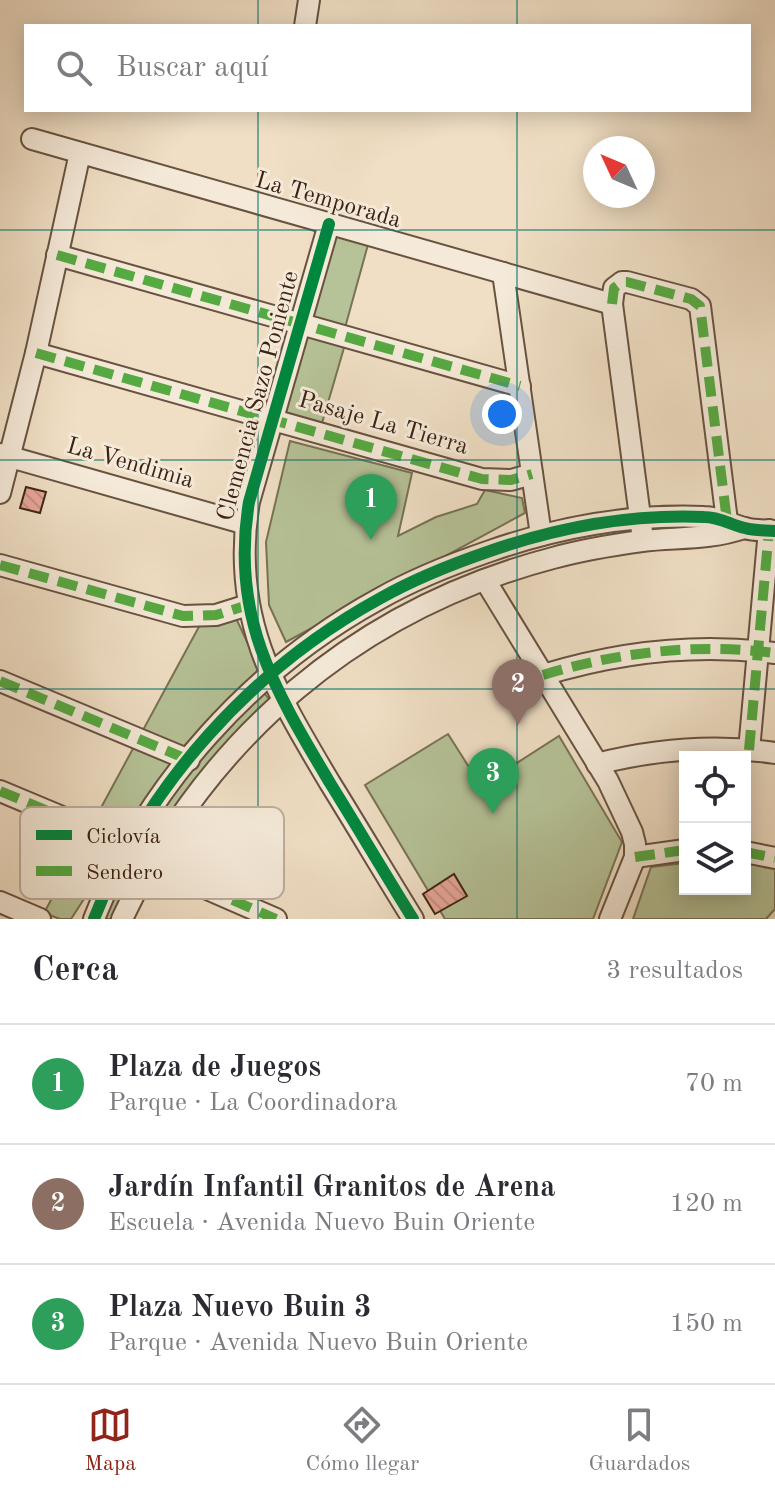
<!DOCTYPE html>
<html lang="es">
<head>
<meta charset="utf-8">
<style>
	:root { --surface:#fff; --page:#f7f7f7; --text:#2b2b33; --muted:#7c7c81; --line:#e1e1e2; --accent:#8f2418 }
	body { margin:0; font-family:"Old Standard TT",serif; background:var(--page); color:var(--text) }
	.controls { position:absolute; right:24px; bottom:24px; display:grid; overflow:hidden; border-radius:0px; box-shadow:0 4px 20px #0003 }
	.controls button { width:72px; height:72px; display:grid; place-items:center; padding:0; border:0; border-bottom:2px solid var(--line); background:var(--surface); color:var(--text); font:40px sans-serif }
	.compass { position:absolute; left:583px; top:136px; width:72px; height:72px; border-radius:50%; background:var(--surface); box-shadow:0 4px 20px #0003; rotate:314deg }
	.you { position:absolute; left:502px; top:414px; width:28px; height:28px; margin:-20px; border:6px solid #fff; border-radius:50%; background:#1a73e8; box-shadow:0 0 0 12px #1a73e833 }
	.badge { display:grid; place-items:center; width:52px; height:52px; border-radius:50%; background:var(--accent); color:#fff; font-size:26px; font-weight:700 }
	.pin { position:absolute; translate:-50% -66px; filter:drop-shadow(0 2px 4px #0008) }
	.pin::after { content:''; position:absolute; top:42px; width:28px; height:24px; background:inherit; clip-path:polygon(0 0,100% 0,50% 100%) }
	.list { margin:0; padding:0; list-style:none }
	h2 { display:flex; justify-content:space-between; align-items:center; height:104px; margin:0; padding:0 32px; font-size:34px }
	h2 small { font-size:26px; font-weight:400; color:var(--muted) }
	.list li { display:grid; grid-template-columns:52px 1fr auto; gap:24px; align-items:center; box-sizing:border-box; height:120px; padding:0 32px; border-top:2px solid var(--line) }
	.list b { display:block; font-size:30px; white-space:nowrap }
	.list p { margin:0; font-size:26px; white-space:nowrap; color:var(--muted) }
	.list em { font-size:26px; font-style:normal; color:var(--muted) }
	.icon { flex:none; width:44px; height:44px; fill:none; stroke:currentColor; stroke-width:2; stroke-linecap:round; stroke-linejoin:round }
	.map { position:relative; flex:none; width:775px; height:919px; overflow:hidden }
	.search { position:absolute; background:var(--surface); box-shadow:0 4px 20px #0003; left:24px; right:24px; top:24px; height:88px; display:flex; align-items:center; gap:20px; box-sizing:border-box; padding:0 28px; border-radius:0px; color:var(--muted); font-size:30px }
	.sheet { height:464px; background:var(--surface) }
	nav { display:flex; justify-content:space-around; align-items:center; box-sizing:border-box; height:112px; border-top:2px solid var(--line); background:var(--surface); font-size:22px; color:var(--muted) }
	nav a { display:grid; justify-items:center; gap:4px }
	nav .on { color:var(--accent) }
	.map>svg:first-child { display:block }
</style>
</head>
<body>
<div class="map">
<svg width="775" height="919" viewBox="0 0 775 919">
	<defs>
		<pattern id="building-back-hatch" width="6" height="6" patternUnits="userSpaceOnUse" patternTransform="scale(2)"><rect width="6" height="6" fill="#e8a79a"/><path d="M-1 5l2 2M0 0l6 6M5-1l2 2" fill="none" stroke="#c88f84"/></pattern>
	</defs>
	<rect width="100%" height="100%" fill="#f0dfc5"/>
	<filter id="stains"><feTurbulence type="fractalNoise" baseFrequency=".0025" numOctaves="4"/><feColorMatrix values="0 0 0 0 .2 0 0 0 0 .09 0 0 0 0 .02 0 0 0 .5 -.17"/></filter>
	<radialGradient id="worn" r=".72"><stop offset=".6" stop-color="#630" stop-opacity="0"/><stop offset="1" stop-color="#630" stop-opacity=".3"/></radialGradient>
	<g fill="#b6c297" stroke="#787256" stroke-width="2">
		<polygon points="334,234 369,241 343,335 305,322"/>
		<polygon points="304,329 346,341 320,430 278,417"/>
		<polygon points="290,441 412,473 398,536 436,517 477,504 485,490 522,498 525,513 286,642 269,605 266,542"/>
		<polygon points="235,616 261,672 182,748 71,919 60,919 44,913 201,623"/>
		<polygon points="261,689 272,703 119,919 100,919 167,798"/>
		<polygon points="448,734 481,786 559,736 622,842 593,919 445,919 365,785"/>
		<polygon points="685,863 685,889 745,889 745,864 767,864 775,867 775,909 766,919 633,919 651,867"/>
	</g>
	<g fill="url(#building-back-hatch)" stroke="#3b2314" stroke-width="2">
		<polygon points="26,487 46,492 40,513 20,508"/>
		<polygon points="454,874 467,896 435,914 423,894"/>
	</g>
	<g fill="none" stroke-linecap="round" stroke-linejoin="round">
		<g stroke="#685240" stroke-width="24">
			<g id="minor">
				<polyline points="305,26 309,0"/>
				<polyline points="32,139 612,304"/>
				<path d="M 329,224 L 249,502 C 230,616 274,689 330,783 C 358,828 385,874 413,919"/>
				<polyline points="57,255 520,386"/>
				<polyline points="503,273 541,535"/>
				<polyline points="36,353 482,479 511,480 532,474"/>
				<polyline points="0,454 246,524"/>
				<polyline points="0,493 36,353 80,153"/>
				<polyline points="642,532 612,304 614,288 622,282 627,282 691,299 700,306 727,521"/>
				<polyline points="0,565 183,616 216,615 248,605"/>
				<polyline points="485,580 608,781 632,832 635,844 635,857 610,919"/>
				<path d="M 543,675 C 618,652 697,643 775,653"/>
				<polyline points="0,681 189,760"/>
				<polyline points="749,750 769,530"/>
				<path d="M 597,764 C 656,749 714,744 775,753"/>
				<polyline points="0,791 129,845"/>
				<polyline points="745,852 775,858"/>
				<polyline points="635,857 685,850"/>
				<polyline points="150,864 276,919"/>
				<polyline points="0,902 40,919"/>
				<path d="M 94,919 C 146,785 253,668 379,599 C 414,579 452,564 490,551 C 559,527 631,514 704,517 C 720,517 731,525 745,528 C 754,531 765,530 775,531"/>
				<path d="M 122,919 C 207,737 358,609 553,558 C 582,550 612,545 642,541 C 678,537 709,540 744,528"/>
			</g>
		</g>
		<use href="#minor" stroke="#f5ead9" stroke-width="20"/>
		<g stroke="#55aa42" stroke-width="10" stroke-dasharray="20 10" stroke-linecap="butt">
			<polyline points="57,255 520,386"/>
			<polyline points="612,304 614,288 622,282 627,282 691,299 700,306 727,521"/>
			<polyline points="36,353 482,479 511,480 532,474"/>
			<polyline points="0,565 183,616 216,615 248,605"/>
			<path d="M 543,675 C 618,652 697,643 775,653"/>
			<polyline points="0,681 189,760"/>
			<polyline points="749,750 769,530"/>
			<polyline points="0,791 129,845"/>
			<polyline points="745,852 775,858"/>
			<polyline points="635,857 685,850"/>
			<polyline points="150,864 276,919"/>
		</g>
		<g stroke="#f5ead9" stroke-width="17">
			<g id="cycleway">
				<path d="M 329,224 L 249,502 C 230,616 274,689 330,783 C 358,828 385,874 413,919"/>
				<path d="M 94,919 C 146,785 253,668 379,599 C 414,579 452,564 490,551 C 559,527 631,514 704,517 C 720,517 731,525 745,528 C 754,531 765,530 775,531"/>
			</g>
		</g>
		<use href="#cycleway" stroke="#00873e" stroke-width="12"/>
	</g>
	<path fill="none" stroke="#0f766e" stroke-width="2" stroke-opacity="0.55" d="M 258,0 L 258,26M 517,0 L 517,26M 258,110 L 258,919M 517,110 L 517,919M 0,230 L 775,230M 0,460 L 775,460M 0,689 L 775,689"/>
	<g text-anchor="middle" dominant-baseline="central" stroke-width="6" stroke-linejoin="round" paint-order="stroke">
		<g font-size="24" fill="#3b2314" stroke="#f5ead9">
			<text transform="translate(328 201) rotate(16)">La Temporada</text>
			<text transform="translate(259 396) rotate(-75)">Clemencia Sazo Poniente</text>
			<text transform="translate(383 424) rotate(16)">Pasaje La Tierra</text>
			<text transform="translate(130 464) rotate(16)">La Vendimia</text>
		</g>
	</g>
	<rect x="20" y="807" width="264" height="92" rx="12" fill="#f5ead9" stroke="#bdae9e" stroke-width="2"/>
	<rect x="36" y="830" width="36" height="10" fill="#00873e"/>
	<rect x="36" y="866" width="36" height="10" fill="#55aa42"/>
	<g font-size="22" fill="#3b2314">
		<text x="86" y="843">Ciclovía</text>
		<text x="86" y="879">Sendero</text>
	</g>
	<rect width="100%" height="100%" filter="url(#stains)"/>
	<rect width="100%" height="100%" fill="url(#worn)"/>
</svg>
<div class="controls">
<button><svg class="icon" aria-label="locate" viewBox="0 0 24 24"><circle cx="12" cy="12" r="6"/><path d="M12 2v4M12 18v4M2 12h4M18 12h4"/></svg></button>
<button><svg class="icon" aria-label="layers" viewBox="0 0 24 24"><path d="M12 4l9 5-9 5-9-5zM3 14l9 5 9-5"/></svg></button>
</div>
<svg class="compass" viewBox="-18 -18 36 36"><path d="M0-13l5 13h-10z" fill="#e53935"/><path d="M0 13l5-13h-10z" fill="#7c7c81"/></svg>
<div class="you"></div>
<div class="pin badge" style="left:371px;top:540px;background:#2e9e5b">1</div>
<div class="pin badge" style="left:518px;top:725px;background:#8d6e63">2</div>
<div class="pin badge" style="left:493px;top:814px;background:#2e9e5b">3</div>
<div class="search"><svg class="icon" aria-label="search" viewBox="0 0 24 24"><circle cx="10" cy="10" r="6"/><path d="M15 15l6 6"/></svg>Buscar aquí</div>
</div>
<section class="sheet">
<h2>Cerca<small>3 resultados</small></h2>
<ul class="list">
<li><span class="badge" style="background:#2e9e5b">1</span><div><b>Plaza de Juegos</b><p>Parque · La Coordinadora</p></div><em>70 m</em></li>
<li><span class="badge" style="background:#8d6e63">2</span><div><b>Jardín Infantil Granitos de Arena</b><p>Escuela · Avenida Nuevo Buin Oriente</p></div><em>120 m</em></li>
<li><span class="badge" style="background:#2e9e5b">3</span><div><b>Plaza Nuevo Buin 3</b><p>Parque · Avenida Nuevo Buin Oriente</p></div><em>150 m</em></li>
</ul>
</section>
<nav>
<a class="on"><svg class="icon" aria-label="map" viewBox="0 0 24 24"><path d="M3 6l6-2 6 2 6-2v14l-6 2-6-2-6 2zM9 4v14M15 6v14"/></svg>Mapa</a>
<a><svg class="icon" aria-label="directions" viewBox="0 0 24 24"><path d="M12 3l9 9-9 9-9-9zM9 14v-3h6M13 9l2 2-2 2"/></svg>Cómo llegar</a>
<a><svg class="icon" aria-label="saved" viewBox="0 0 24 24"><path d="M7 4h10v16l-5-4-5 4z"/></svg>Guardados</a>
</nav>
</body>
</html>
